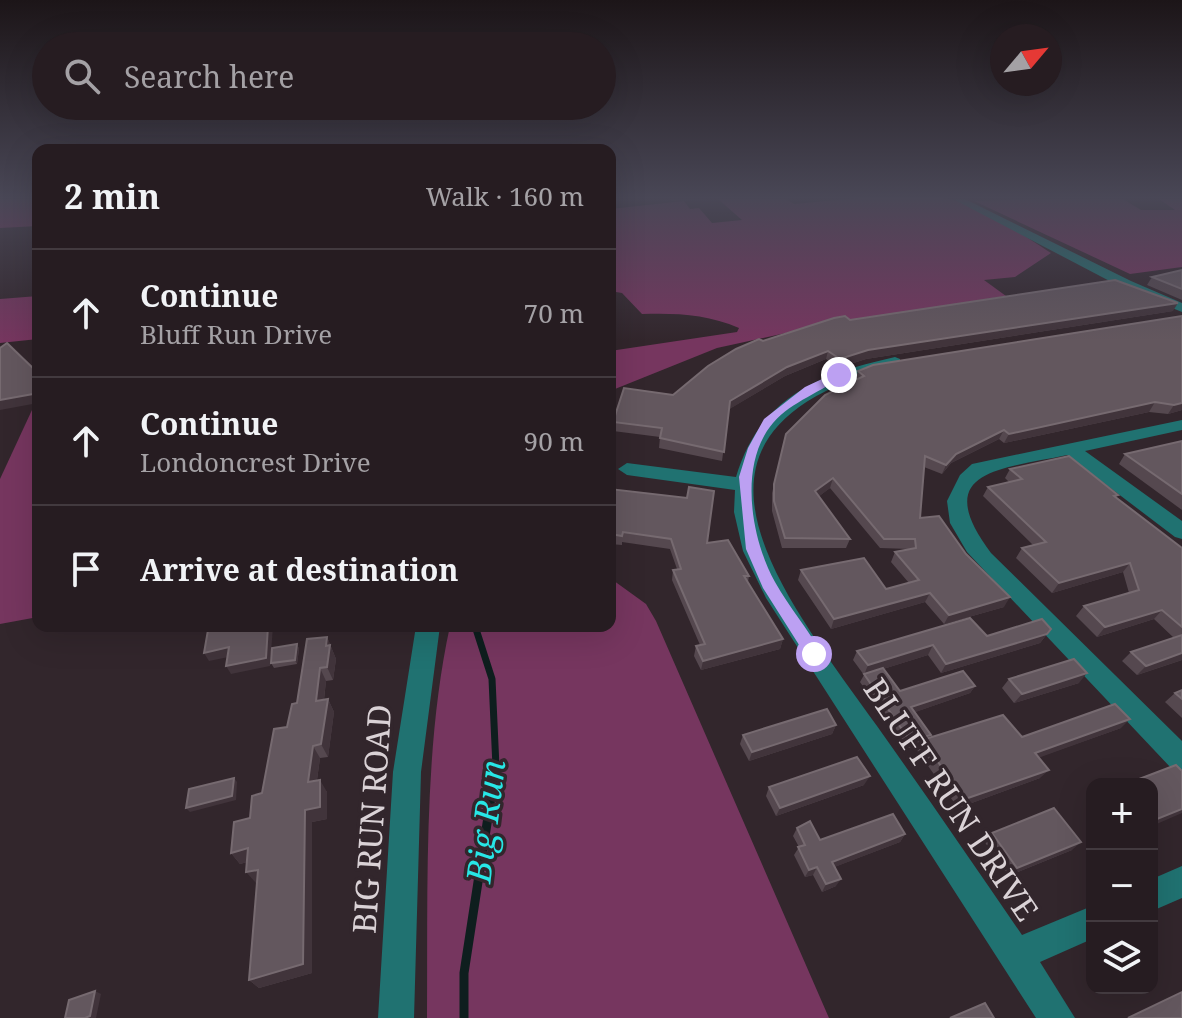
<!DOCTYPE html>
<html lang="en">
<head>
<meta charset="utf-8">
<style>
	:root { --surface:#261c21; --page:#2e252a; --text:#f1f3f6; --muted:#a4a1a5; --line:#423a3f }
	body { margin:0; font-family:"Noto Serif",serif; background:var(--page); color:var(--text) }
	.controls { position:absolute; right:24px; bottom:24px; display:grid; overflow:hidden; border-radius:16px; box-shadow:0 8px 32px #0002 }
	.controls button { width:72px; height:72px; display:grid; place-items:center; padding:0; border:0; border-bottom:2px solid var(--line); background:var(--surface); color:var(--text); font:40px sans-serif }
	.compass { position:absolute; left:990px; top:24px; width:72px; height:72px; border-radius:50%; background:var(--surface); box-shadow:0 8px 32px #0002; rotate:61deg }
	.stop { position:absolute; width:24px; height:24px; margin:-18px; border:6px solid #bca0f2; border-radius:50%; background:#fff }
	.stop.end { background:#bca0f2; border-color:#fff; box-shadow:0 2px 8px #0008 }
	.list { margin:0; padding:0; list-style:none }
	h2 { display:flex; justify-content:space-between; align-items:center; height:104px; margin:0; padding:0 32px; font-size:34px }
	h2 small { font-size:26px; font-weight:400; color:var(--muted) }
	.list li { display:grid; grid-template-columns:52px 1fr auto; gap:24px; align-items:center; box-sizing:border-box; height:128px; padding:0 32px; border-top:2px solid var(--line) }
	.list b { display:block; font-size:30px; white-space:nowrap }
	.list p { margin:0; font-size:26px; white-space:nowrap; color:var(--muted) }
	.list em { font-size:26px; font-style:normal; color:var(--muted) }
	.icon { flex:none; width:44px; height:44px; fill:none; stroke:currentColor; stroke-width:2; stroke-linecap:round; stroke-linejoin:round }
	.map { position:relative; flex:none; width:1182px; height:1018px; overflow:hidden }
	.search { position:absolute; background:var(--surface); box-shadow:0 8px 32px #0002; left:32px; top:32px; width:584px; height:88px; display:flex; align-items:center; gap:20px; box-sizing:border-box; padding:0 28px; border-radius:44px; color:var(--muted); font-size:30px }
	.panel { position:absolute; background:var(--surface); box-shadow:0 8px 32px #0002; left:32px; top:144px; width:584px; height:488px; border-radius:16px }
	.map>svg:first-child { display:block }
</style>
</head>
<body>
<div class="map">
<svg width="1182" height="1018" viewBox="0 0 1182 1018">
	<rect width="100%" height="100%" fill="#32262c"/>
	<g fill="#76365f">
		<polygon points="0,199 38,199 38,226 0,228"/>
		<path d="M 718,199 L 786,199 L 794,204 C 841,200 901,192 948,199 C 975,203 1026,237 1051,253 L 1015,277 L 984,280 L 1006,296 L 813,327 L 717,348 L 610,391 L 610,351 L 737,332 L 739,328 C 707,314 676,313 642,314 L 622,293 L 610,291 L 610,209 L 684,201 L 690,209 L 699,208 L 712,223 L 742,220 Z"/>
		<polygon points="1029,199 1123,199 1141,210 1175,210 1159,199 1182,199 1182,267 1130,274 974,201"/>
		<polygon points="38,296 38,339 0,343 0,299"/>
		<polygon points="38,397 38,617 0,624 0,479"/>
		<path d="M 610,578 L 646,604 L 656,621 L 829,1018 L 427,1018 C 428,892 423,749 450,626 L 610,626 Z"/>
	</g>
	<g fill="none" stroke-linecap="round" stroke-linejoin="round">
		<polyline stroke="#0e1e1e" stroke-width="7" points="475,626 492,679 496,767"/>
		<polyline stroke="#0e1e1e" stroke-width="9" points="464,1018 464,973 496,765"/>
		<g fill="#207271" fill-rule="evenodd">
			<polygon points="953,199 965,199 1131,281 1182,303 1182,312 1121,287"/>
			<path d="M 895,357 L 900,359 L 900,365 C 646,428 779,589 877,726 C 926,795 974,865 1022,935 L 1092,906 L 1092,939 L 1040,962 L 1075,1018 L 1036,1018 L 766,598 L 743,551 L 734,512 L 735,490 L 627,475 L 618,469 L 627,463 L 736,477 C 760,397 819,374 895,357 Z"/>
			<path d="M 1182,420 L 1182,430 L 1085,451 L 1182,521 L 1182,539 L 1175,537 L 1067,455 C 1003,469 928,469 991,553 L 1182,741 L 1182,773 L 1172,769 L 967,552 L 950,523 L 947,501 L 960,475 L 972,464 Z"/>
			<polygon points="416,626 440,626 421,772 414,1018 378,1018 393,772"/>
			<polygon points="1182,866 1182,898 1152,911 1152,879"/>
		</g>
	</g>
	<g fill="#55484f">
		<polygon points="670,199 710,199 672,201"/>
		<polygon points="1182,270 1182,300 1147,285 1152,277"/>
		<polygon points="1173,311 866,359 838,368 826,359 785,376 729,409 722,461 659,448 660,437 613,431 612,440 613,422 673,395 763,341 850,320"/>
		<polygon points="1182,316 1182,410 1168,414 1149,412 1004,443 999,439 951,463 942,474 924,467 920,518 966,554 1004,607 944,624 925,602 831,629 798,580 801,570 886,589 909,583 891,562 895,552 910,549 880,548 830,488 819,496 850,539 846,548 782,548 772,511 772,493 786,434 855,380 858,371"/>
		<polygon points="1182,441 1182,510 1119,464 1125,454"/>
		<polygon points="1010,469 1116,497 1182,548 1182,660 1137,675 1122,661 1131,652 1174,638 1154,619 1097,637 1076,616 1084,606 1129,593 1123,572 1052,593 1016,558 1022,548 1033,545 983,496 988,487 1009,482 1005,478"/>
		<polygon points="610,489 707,543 749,576 748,582 783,639 780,649 701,670 694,656 696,646 700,645 672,580 673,570 677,569 670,549 622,542 622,545 610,544"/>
		<polygon points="1051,629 1040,643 941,673 928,655 883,669 900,691 975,686 970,693 915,712 929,738 1022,737 1121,728 1039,757 1040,778 958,808 916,749 919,744 906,749 860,682 864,675 853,660 857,651"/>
		<polygon points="327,637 336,659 333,680 326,681 324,700 328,699 334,712 328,757 320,758 317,780 327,792 327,819 312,822 312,973 259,988 249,980 257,883 256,883 247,862 240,864 231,853 250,818 262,793 287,727"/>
		<polygon points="297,644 299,649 297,664 274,668 271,663"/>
		<polygon points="1009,679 1079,683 1014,703 1002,688"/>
		<polygon points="1182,690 1182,718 1165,702 1175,693"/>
		<polygon points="836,725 832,734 749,761 740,744 743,735"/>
		<polygon points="864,785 776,816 766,796 769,787"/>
		<polygon points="797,828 820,840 905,834 900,842 834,867 836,886 822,892 813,875 805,877 794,855 799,847 793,836"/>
		<polygon points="992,833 1072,850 1008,876 984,841"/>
	</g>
	<g fill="#41343b">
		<polygon points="1178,303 1173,311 866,359 838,368 840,359 868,350"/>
		<polygon points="828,351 826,359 785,376 728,410 730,401 787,367"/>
		<polygon points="38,390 38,403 0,410 0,400"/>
		<polygon points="1155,402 1149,412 1004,443 1009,434"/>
		<polygon points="1182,403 1182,410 1168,414 1174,405"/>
		<polygon points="1004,430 999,439 951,463 942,474 946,465 956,454"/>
		<polygon points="833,478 830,488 813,501 815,491"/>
		<polygon points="1130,563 1123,572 1052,593 1059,583"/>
		<polygon points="930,593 925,602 831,629 834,619"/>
		<polygon points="1010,597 1004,607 944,624 949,615"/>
		<polygon points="1162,610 1154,619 1097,637 1105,627"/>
		<polygon points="268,626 273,626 270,666 231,674 226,666"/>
		<polygon points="1047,634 1040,643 941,673 946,664"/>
		<polygon points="327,637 336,659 333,680 327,667 326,646"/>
		<polygon points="783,639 780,649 701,670 703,661"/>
		<polygon points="297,644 299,649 297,664 295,660"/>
		<polygon points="933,645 928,655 864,675 868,665"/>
		<polygon points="229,647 233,656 209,661 204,653"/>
		<polygon points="1182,653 1182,660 1137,675 1146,666"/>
		<polygon points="320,668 326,681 322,714 316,701"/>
		<polygon points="1087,673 1079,683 1014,703 1022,694"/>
		<polygon points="975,686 970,693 907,715 911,707"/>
		<polygon points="328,699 334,712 328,757 321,744"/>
		<polygon points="1130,719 1121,728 1027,762 1035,753"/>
		<polygon points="836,725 832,734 749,761 752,752"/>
		<polygon points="931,735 926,742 922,740 919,744 906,749 910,741"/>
		<polygon points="313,746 320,758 315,794 308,782"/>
		<polygon points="1049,770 1040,778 958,808 965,799"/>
		<polygon points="870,776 864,785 776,816 780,808"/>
		<polygon points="234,778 237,782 236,800 190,812 186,808"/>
		<polygon points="320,780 327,792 327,819 312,822 312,973 259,988 249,980 305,810"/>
		<polygon points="1182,809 1182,813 1152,826 1152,821"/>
		<polygon points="905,834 900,842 827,870 832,862"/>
		<polygon points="1081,842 1072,850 1008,876 1017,868"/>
		<polygon points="248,848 258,859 240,864 231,853"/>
		<polygon points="817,867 813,875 805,877 809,870"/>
		<polygon points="258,870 267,880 256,883 246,872"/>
		<polygon points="841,879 836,886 822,892 826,884"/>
		<polygon points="95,991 101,994 96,1018 85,1018"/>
	</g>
	<g fill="#63575e" stroke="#766a70" stroke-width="2">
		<polygon points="1182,270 1182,289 1152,277"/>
		<polygon points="1115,280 1178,303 868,350 840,359 828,351 787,367 730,401 724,452 660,438 662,428 613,422 624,388 673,395 708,366 736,349 759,339 763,341 834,318 845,316 850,320"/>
		<polygon points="1182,316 1182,403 1174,405 1155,402 1009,434 1004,430 956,454 946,465 925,456 920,518 939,516 966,554 1010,597 949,615 930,593 834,619 801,570 864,558 886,589 919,580 895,552 916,548 915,539 884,539 833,478 815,491 850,539 785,538 774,501 774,484 786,434 825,395 864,376 858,371 873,365"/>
		<polygon points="7,343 38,373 38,390 33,394 0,400 0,348"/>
		<polygon points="1182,441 1182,494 1125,454"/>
		<polygon points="1069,456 1118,495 1114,496 1182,548 1182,627 1162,610 1105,627 1084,606 1139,590 1130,563 1059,583 1022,548 1046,542 988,487 1022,479 1010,469"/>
		<polygon points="689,487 714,491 707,543 728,540 749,576 744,576 783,639 703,661 696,646 705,644 673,570 681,569 671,539 623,532 622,536 610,534 610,489 687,498"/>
		<polygon points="970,618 987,636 1042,619 1051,629 1047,634 946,664 933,645 868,665 857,651"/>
		<polygon points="225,626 268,626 266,658 226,666 229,647 204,653 208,630"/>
		<polygon points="1182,635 1182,653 1146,666 1131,652"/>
		<polygon points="327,637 326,646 330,645 327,667 320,668 316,701 328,699 321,744 313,746 308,782 320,780 320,807 305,810 303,964 249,980 258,870 246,872 248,848 231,853 234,822 250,818 252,796 262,793 274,729 287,727 292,704 297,703 307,639"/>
		<polygon points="297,644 295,660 271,663 272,648"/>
		<polygon points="1074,659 1087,673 1022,694 1009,679"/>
		<polygon points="883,668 900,691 963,671 975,686 911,707 931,735 910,741 864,674"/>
		<polygon points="1182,690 1182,699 1175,693"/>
		<polygon points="1115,704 1130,719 1035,753 1049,770 965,799 922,740 1003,715 1022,737"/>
		<polygon points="827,709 836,725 752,752 743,735"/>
		<polygon points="857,757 870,776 780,808 769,787"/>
		<polygon points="1176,765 1182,771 1182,809 1152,821 1152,784 1126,784"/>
		<polygon points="234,778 232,796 186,808 189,789"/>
		<polygon points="1054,808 1081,842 1017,868 992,833"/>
		<polygon points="893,814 905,834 832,862 841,879 826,884 817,867 809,870 798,847 805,845 797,828 810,821 820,840"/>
		<polygon points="95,991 90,1016 85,1018 65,1018 69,1000"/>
		<polygon points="1182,992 1182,1018 1128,1018"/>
		<polygon points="985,1003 994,1018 950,1018"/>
	</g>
	<linearGradient id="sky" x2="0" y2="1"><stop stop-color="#1c1518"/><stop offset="0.58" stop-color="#494756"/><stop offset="1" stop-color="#494756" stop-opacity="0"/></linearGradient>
	<rect width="1182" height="341" fill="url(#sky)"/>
	<path fill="#bca0f2" d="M 835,373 L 844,375 C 822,392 792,401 773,423 C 738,464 751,539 775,582 C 789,607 808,629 822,654 L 814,661 L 808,659 L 763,588 L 746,549 L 739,477 L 748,448 L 764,419 L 805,387 Z"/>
	<g text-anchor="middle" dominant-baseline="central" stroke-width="7" stroke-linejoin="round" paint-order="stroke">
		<g font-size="32" fill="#dad2d6" stroke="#32262c">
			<text transform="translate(952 799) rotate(56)">BLUFF RUN DRIVE</text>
			<text transform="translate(371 819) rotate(-86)">BIG RUN ROAD</text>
		</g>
		<g font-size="34" font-style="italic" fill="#27e7e6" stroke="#32262c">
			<text transform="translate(485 821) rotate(-83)">Big Run</text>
		</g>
	</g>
</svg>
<div class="controls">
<button>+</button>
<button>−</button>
<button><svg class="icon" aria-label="layers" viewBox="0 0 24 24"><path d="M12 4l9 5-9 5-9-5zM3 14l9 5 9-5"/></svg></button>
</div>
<svg class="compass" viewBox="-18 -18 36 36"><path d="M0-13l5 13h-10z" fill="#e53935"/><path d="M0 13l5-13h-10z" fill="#a4a1a5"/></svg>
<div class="stop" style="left:814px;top:654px"></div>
<div class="stop end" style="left:839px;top:375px"></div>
<div class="search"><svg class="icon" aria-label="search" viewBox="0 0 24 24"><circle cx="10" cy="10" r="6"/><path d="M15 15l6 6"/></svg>Search here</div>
<section class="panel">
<h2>2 min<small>Walk · 160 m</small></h2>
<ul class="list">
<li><svg class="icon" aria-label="ahead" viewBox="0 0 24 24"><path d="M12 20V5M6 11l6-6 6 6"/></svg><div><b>Continue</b><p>Bluff Run Drive</p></div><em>70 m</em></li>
<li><svg class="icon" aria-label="ahead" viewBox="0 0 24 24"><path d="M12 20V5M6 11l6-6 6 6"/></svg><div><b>Continue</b><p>Londoncrest Drive</p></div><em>90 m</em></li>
<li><svg class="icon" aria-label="arrive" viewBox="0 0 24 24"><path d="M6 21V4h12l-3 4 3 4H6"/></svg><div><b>Arrive at destination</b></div></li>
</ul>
</section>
</div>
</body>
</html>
